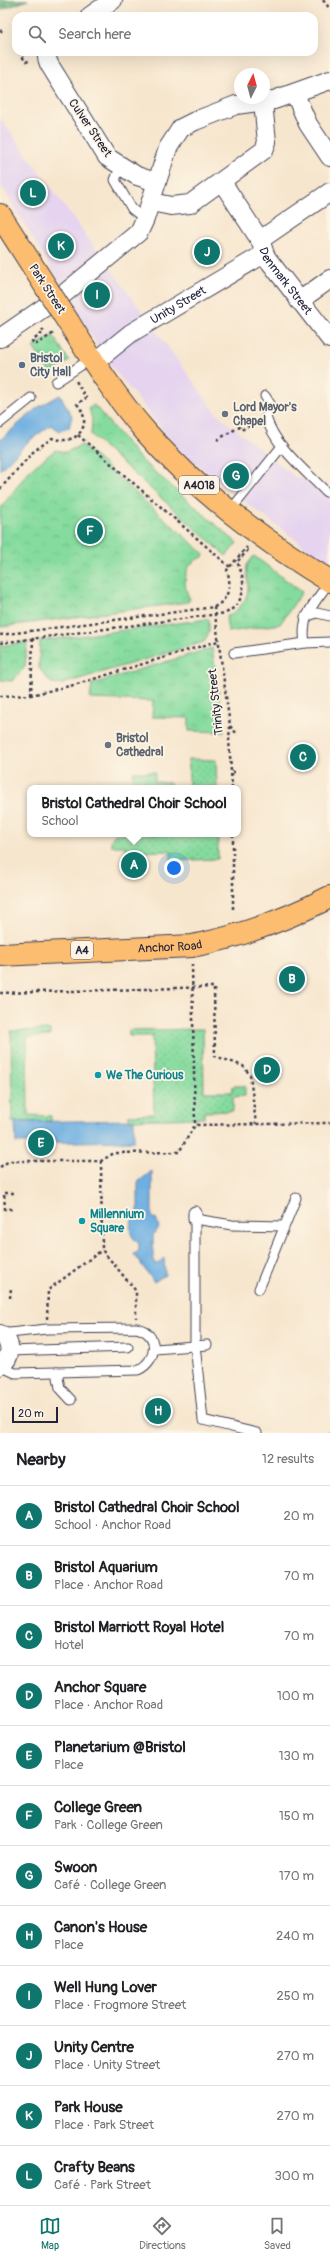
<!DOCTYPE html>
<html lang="en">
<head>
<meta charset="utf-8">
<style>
	:root { --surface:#fff; --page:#f2f2f2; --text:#202124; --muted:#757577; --line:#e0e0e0; --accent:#0f766e }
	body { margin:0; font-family:Pangolin,sans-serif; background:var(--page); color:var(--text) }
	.compass { position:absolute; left:234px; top:68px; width:36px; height:36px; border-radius:50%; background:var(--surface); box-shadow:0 4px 16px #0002; rotate:6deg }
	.scale { position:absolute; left:12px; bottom:10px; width:46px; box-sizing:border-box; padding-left:4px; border:2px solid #22223b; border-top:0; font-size:11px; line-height:14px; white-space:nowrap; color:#22223b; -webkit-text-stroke:3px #fcf5e5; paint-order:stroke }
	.you { position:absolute; left:174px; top:868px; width:14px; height:14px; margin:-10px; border:3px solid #fff; border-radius:50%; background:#1a73e8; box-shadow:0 0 0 6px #1a73e833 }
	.badge { display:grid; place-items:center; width:26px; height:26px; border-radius:50%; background:var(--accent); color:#fff; font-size:13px; font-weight:700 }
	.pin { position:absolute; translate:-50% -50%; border:2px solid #fff; box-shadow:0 1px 4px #0006 }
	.popup { position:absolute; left:27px; top:785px; width:214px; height:52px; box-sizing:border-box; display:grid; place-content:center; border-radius:8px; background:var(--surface); filter:drop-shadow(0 1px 3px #0005); font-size:13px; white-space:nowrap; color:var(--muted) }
	.popup b { font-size:15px; color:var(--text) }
	.popup::after { content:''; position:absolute; left:50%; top:100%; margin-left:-8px; border:8px solid transparent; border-top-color:var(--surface) }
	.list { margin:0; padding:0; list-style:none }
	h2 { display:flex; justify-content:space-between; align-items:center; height:52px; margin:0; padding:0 16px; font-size:17px }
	h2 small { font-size:13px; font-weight:400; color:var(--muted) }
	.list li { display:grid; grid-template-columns:26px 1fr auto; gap:12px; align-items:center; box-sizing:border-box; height:60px; padding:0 16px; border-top:1px solid var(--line) }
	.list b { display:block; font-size:15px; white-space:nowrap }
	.list p { margin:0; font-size:13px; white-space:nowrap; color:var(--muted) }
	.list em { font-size:13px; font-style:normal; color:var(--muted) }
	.icon { flex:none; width:22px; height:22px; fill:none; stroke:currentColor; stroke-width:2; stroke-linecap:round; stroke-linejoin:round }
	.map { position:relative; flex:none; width:330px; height:1433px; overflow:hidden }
	.search { position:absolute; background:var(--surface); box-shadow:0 4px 16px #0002; left:12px; right:12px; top:12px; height:44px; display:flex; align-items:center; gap:10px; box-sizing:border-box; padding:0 14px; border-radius:12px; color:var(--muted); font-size:15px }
	.sheet { height:772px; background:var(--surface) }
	nav { display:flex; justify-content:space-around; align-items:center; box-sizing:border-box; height:56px; border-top:1px solid var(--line); background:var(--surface); font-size:11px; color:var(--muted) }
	nav a { display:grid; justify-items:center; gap:2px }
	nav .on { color:var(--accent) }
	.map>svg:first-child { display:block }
</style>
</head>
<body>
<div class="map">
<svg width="330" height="1433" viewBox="0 0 330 1433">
	<defs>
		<pattern id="grass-tufts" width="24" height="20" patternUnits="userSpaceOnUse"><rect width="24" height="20" fill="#85db9e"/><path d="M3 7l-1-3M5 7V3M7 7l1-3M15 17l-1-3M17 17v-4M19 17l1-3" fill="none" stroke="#73bc89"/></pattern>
		<pattern id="forest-firs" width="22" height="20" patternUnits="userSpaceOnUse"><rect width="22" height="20" fill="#6cbb85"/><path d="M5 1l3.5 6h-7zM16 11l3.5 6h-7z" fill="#58986e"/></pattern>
		<pattern id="park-crowns" width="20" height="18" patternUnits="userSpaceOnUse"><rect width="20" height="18" fill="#85db9e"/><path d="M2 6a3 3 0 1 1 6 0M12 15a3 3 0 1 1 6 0" fill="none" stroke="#73bc89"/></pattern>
		<pattern id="garden-dots" width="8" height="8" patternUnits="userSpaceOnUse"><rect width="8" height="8" fill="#85db9e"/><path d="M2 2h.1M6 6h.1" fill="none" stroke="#73bc89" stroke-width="1.8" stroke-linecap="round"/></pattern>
	</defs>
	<rect width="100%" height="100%" fill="#fcf5e5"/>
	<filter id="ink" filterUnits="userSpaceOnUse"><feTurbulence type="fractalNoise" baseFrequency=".025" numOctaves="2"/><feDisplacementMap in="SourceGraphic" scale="8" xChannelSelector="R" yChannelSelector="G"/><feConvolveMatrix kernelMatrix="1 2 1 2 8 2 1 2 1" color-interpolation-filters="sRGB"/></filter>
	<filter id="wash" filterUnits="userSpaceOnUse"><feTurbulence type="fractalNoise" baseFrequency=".012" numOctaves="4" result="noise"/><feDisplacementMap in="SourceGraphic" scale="16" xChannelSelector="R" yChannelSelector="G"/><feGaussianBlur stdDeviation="0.9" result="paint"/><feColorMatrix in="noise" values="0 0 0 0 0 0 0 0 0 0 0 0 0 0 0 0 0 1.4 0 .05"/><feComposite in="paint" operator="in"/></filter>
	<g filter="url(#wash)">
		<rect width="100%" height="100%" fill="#f7e6ce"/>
		<polygon fill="#e5d3f0" points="0,118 217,414 295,477 330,486 330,562 325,561 233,493 178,449 105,358 0,183"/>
		<g fill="url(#grass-tufts)" stroke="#547e6c">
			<polygon points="53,335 69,361 50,373 33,347"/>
			<polygon points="212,648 224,732 189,731 189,718 152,717 153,701 90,699 92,684"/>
		</g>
		<polygon fill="url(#forest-firs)" stroke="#476e60" points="0,0 28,0 1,10"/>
		<g fill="url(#park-crowns)" stroke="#547e6c">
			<polygon points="94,405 141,460 237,543 226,556 91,435 92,419 89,408"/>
			<path d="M 82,445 L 204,554 L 203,557 C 184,562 181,584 190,599 L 188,602 L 0,627 L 0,509 L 29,471 L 55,450 L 66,452 Z"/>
			<path d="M 254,556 L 302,592 L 280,624 L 228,632 L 226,617 C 239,610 249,600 248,584 C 248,578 246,572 247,565 Z"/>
			<polygon points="209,619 209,632 204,642 62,684 51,683 39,668 40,641"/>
			<polygon points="27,642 25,667 12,681 0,680 0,646"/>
		</g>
		<g fill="url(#garden-dots)" stroke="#547e6c">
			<polygon points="189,759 216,760 217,788 189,788"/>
			<polygon points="133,772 155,772 155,782 170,783 170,788 133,788"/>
			<polygon points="115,834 218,834 218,859 171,861 171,851 132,852 132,857 126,858 125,846 111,846 111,840"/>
			<polygon points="203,1029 204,1092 232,1092 233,1086 245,1086 245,1096 233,1097 233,1111 204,1112 204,1118 129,1120 129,1115 154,1114 152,1036 129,1036 129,1030"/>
			<polygon points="50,1030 50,1036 27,1037 28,1115 51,1116 51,1121 12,1122 11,1031"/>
		</g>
		<g fill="#6dafe1" stroke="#48688e">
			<polygon points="60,395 72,416 69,428 60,431 51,425 29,441 0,470 0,440 37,408"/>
			<polygon points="134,1120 134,1141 16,1143 15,1122"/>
			<path d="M 152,1171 L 152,1217 L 157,1220 L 159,1228 L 153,1235 L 153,1257 L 156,1265 L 164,1258 L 165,1275 L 154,1282 L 134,1254 L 139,1251 L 139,1243 C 127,1236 128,1221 138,1212 L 138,1182 Z"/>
		</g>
	</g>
	<g filter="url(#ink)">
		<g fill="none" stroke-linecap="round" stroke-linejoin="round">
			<g stroke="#423f51" stroke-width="11">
				<g id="service">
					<polyline points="121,166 115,180 132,209 145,219"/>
					<polyline points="56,382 92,358"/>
					<path d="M 265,396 L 272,407 L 266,417 C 275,447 305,470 326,492"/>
					<polyline points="0,423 31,398"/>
					<polyline points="230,511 282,446"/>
					<polyline points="305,617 317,613 330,616"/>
					<path d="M 305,643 C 300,615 315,603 330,581"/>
					<polyline points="234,653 305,643 330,642"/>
					<polyline points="259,1289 296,1198"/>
					<path d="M 0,1334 L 47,1329 L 136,1328 C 160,1333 158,1361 138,1370 L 15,1373 L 0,1366"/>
					<polyline points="155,1349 207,1345"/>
					<polyline points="10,1351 128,1347"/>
					<polyline points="57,1372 60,1388 71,1400"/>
					<polyline points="257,1433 203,1420 195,1345 195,1219 232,1225 284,1226"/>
				</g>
			</g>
			<g stroke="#423f51" stroke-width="15">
				<polyline id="pedestrian" points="195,1213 195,1219"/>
			</g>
			<g stroke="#423f51" stroke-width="20">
				<g id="minor">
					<polyline points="90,16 113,0"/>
					<polyline points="47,52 47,58 49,64 107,157 137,176 156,182"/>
					<polyline points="295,94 308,124 330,157"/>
					<path id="s1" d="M 222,182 L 260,240 L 266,257 L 330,339"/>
					<polyline points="151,202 171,206 190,204 264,150 267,142 263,102"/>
					<polyline points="260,240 330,192"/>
					<polyline points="299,301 330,279"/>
					<polyline points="0,338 65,293 139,232 145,219 168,148 181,128 195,121 236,105 274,100 330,80"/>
					<path id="s2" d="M 95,362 L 131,333 L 257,258 L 266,257"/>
					<path d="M 0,1334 C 13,1342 12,1358 0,1366"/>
				</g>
			</g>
			<g stroke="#423f51" stroke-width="24">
				<g id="primary">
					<polyline points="0,215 46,287"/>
					<path d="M 69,323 C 92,360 117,399 146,432 C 196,490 265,542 330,581"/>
					<path id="s3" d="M 0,955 L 192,946 C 239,937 287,919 330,897"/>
				</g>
			</g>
			<g stroke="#423f51" stroke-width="2.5" stroke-dasharray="3 3" stroke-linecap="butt">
				<polyline points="323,0 330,9"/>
				<polyline points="0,32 2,30"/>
				<polyline points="19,52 26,62 31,60"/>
				<polyline points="42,329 44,332 32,341 35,345 54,333"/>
				<polyline points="78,435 230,567"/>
				<polyline points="217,440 239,427 241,430 255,423"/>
				<path d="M 0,489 L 33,452 L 52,438 C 76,447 95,425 77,404 L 86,398 L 76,381"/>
				<path d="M 214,607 C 229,600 232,585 227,570 L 247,547"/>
				<polyline points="0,635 214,607 230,726 229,739 232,788"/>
				<path d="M 0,643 L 226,613 C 246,602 247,582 237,562 L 249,549"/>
				<polyline points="31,695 33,638"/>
				<polyline points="0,696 31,695 74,685 218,641"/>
				<polyline points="230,726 238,735"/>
				<polyline points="232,772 238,772"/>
				<polyline points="233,834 233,910"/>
				<polyline points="192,964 195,1125"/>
				<polyline points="0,993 214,987 215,1056 243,1066 250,1075 256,1124"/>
				<polyline points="101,1161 102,1250 136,1291 136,1318"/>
				<polyline points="0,1167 9,1161 101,1161 114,1153 179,1152 195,1125 330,1123"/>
				<polyline points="12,1209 5,1209 4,1193 16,1193"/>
				<polyline points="10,1298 11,1288"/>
				<polyline points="47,1319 48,1290 102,1250"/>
				<polyline points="330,1433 330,1432"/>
			</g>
			<use href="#service" stroke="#fff" stroke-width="9"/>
			<use href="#pedestrian" stroke="#fff" stroke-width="13"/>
			<use href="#minor" stroke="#fff" stroke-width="18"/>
			<use href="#primary" stroke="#fcbd6f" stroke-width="22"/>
			<g stroke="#423f51" stroke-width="24" stroke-linecap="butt">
				<polyline id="primary-bridge" points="46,287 69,323"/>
			</g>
			<use href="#primary-bridge" stroke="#fcbd6f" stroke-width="22"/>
		</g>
	</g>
	<circle fill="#5c6f8a" stroke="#fcf5e5" stroke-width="1.5" cx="22" cy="365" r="4"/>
	<g fill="#6b7280" stroke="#fcf5e5" stroke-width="1.5">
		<circle cx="225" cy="414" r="4"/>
		<circle cx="108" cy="745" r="4"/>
	</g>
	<g fill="#0f9aa8" stroke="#fcf5e5" stroke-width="1.5">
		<circle cx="98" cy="1075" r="4"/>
		<circle cx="82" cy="1221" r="4"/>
	</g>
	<g text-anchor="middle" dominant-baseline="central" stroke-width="3.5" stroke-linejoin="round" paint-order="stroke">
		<g fill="#fcf5e5" stroke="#63616e" stroke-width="1">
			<rect x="179" y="476" width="40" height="18" rx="3"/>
			<rect x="71" y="941" width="22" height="18" rx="3"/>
		</g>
		<g font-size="11" font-weight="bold" fill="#22223b">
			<text x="199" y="485">A4018</text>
			<text x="82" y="950">A4</text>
		</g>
		<g font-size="12" fill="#22223b" stroke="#fcf5e5">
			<text transform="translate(90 128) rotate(56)">Culver Street</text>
			<text stroke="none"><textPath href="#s1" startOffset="118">Denmark Street</textPath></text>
			<text transform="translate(47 289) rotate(57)">Park Street</text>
			<text stroke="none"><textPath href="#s2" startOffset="101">Unity Street</textPath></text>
			<text transform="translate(216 702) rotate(-96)">Trinity Street</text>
			<text stroke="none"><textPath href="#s3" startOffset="170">Anchor Road</textPath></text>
		</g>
		<g font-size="12" font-weight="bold" fill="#4e5e75" stroke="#fcf5e5" text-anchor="start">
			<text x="30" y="358">Bristol<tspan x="30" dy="14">City Hall</tspan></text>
		</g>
		<g font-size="12" font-weight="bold" fill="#5b616d" stroke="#fcf5e5" text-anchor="start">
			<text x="233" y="407">Lord Mayor's<tspan x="233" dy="14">Chapel</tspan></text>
			<text x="116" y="738">Bristol<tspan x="116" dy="14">Cathedral</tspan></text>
		</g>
		<g font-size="12" font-weight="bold" fill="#0d838f" stroke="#fcf5e5" text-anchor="start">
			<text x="106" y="1075">We The Curious</text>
			<text x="90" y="1214">Millennium<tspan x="90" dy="14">Square</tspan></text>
		</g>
	</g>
</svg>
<svg class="compass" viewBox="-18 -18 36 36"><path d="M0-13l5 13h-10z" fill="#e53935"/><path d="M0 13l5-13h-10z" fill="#757577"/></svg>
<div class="scale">20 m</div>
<div class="you"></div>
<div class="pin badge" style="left:134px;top:865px">A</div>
<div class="popup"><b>Bristol Cathedral Choir School</b>School</div>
<div class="pin badge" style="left:292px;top:979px">B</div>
<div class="pin badge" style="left:303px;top:757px">C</div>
<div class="pin badge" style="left:267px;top:1070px">D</div>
<div class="pin badge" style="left:41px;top:1143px">E</div>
<div class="pin badge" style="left:90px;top:531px">F</div>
<div class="pin badge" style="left:236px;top:476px">G</div>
<div class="pin badge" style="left:158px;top:1411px">H</div>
<div class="pin badge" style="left:97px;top:295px">I</div>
<div class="pin badge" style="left:207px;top:252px">J</div>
<div class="pin badge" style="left:61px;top:246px">K</div>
<div class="pin badge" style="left:33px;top:193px">L</div>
<div class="search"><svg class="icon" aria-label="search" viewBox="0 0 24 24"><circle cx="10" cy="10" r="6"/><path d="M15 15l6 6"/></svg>Search here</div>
</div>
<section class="sheet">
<h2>Nearby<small>12 results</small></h2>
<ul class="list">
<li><span class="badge">A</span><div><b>Bristol Cathedral Choir School</b><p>School · Anchor Road</p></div><em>20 m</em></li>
<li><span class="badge">B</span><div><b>Bristol Aquarium</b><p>Place · Anchor Road</p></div><em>70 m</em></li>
<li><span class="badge">C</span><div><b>Bristol Marriott Royal Hotel</b><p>Hotel</p></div><em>70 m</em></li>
<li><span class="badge">D</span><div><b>Anchor Square</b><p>Place · Anchor Road</p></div><em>100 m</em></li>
<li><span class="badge">E</span><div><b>Planetarium @Bristol</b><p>Place</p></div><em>130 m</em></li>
<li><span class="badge">F</span><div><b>College Green</b><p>Park · College Green</p></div><em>150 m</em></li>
<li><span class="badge">G</span><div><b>Swoon</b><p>Café · College Green</p></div><em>170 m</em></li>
<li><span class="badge">H</span><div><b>Canon's House</b><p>Place</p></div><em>240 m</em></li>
<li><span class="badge">I</span><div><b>Well Hung Lover</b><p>Place · Frogmore Street</p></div><em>250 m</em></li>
<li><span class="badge">J</span><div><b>Unity Centre</b><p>Place · Unity Street</p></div><em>270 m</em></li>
<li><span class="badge">K</span><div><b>Park House</b><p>Place · Park Street</p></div><em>270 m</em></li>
<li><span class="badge">L</span><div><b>Crafty Beans</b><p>Café · Park Street</p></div><em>300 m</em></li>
</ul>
</section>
<nav>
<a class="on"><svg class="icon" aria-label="map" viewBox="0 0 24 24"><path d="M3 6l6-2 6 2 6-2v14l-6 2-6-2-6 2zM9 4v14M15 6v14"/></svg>Map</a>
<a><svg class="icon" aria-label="directions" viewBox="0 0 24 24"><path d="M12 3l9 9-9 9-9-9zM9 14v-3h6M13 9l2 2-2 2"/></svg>Directions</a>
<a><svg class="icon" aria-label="saved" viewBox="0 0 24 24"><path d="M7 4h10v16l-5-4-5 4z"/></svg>Saved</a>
</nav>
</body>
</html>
